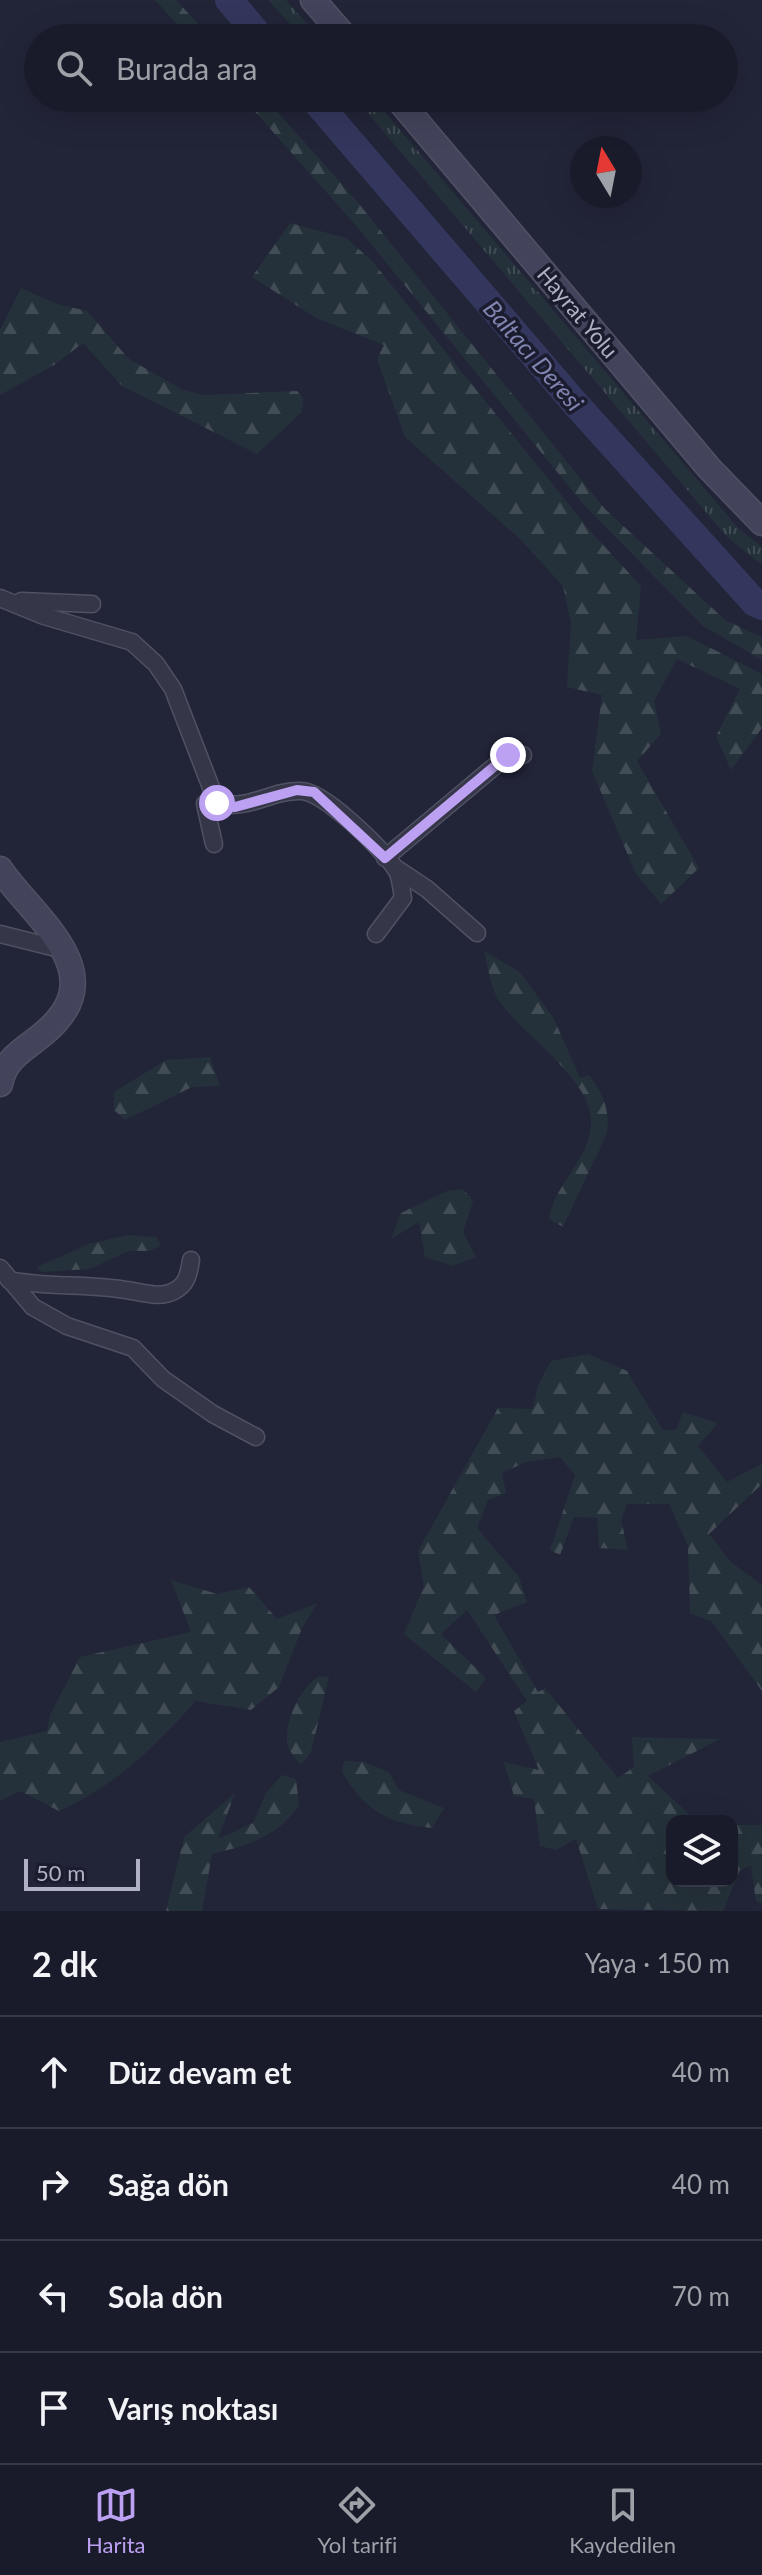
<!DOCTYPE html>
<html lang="tr">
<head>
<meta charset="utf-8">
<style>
	:root { --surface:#1a1b2a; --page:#272836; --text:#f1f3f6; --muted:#9fa1a8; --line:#383947; --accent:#bca0f2 }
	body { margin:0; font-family:Lato,sans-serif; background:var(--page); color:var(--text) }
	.controls { position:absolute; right:24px; bottom:24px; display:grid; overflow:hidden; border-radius:16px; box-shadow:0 8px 32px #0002 }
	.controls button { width:72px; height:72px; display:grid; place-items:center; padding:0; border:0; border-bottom:2px solid var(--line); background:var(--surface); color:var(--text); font:40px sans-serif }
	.compass { position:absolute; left:570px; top:136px; width:72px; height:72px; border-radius:50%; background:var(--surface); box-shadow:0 8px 32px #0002; rotate:350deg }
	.scale { position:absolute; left:24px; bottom:20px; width:116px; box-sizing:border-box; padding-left:8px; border:4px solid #b0b1c5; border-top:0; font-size:22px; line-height:28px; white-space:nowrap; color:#b0b1c5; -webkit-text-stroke:6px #1b1c2d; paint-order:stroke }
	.stop { position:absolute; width:24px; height:24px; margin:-18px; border:6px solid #bca0f2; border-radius:50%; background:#fff }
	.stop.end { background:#bca0f2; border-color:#fff; box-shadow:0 2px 8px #0008 }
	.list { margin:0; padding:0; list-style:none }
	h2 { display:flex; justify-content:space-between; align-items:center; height:104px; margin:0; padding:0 32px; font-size:34px }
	h2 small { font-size:26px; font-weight:400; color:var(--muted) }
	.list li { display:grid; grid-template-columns:52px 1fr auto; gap:24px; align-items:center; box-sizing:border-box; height:112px; padding:0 32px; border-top:2px solid var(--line) }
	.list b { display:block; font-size:30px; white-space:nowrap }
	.list em { font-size:26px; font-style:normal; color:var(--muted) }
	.icon { flex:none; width:44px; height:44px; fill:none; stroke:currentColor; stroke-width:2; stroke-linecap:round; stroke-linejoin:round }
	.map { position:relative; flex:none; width:762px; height:1911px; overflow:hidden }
	.search { position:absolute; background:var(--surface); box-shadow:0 8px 32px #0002; left:24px; right:24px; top:24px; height:88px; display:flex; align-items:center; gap:20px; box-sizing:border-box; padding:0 28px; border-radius:44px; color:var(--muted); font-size:30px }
	.sheet { height:552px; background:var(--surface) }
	nav { display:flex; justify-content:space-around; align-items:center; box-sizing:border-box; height:112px; border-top:2px solid var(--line); background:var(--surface); font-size:22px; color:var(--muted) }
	nav a { display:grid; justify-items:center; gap:4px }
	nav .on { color:var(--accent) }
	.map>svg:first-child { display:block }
</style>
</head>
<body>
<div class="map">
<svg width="762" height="1911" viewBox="0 0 762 1911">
	<defs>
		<pattern id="grass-tufts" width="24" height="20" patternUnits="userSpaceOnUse" patternTransform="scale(2)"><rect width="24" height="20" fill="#25313a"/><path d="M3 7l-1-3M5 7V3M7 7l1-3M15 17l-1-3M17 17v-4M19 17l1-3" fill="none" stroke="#424c55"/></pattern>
		<pattern id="forest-firs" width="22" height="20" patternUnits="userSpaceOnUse" patternTransform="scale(2)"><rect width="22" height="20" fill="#25313a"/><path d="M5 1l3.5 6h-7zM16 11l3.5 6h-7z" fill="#424c55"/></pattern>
	</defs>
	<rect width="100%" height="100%" fill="#222438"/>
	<g fill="url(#grass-tufts)">
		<polygon points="268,0 286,0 320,38 303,38"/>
		<polygon points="355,98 373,98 739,529 762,547 762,565 727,537"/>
	</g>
	<g fill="url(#forest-firs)">
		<polygon points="155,0 176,0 211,38 189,38"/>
		<polygon points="243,98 265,98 355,199 605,509 725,620 762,637 762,660 703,626 584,505 358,228"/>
		<polygon points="290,223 346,238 372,261 592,533 641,586 636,640 687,636 762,674 762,728 731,770 716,736 740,689 677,659 654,701 661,734 637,761 699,868 661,904 636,874 592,771 602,695 567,687 571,623 563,586 520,539 405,437 377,359 384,345 316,318 252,277"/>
		<polygon points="21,288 57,304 87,311 129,359 183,390 204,395 297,391 303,398 302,412 257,454 122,386 83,343 54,365 0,395 0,330"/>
		<path d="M 484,951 L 520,972 L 554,1019 L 580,1078 L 589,1075 C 603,1094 610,1108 607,1133 L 563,1227 L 549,1219 C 555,1182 592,1159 591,1119 C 589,1077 519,1032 498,999 C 490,986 488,965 484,951 Z"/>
		<polygon points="210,1057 220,1086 192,1087 125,1120 114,1110 114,1092 166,1060"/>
		<polygon points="463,1189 473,1201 463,1232 476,1257 453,1266 425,1257 419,1222 391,1239 401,1213 447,1191"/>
		<polygon points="128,1235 156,1237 161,1245 150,1251 128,1251 90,1269 41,1272 37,1267 89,1244"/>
		<polygon points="588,1354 627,1371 663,1430 676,1430 683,1412 718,1423 698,1446 727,1482 762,1464 762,1484 709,1534 731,1562 762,1585 762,1691 712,1622 690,1613 688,1546 669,1504 627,1504 621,1520 628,1550 599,1548 597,1518 574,1517 560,1555 550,1550 575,1475 560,1457 526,1462 502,1473 506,1493 488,1500 477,1528 519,1577 527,1602 494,1615 538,1692 545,1688 618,1778 634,1767 632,1737 720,1739 648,1776 694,1819 705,1821 672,1821 672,1881 732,1881 732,1825 762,1825 762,1903 756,1902 751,1866 740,1870 723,1911 598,1909 576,1839 556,1850 540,1846 534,1799 514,1796 504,1762 539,1770 514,1711 527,1701 467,1610 441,1634 486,1678 476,1692 404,1634 424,1586 418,1551 498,1408 533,1409 538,1385 551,1361"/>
		<path d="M 171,1580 L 217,1594 L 249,1587 L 277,1619 L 317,1603 L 302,1628 L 279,1687 L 251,1710 L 196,1701 C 151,1750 119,1783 59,1811 L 20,1791 L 0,1801 L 0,1742 L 47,1731 L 50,1715 L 80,1657 L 191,1632 Z"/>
		<path d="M 320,1676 L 329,1677 L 311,1752 L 301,1765 C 297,1760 292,1755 289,1749 C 280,1728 301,1685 320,1676 Z"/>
		<path d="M 344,1761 L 364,1762 L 389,1772 L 399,1790 L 444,1808 L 432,1828 C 386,1823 366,1811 342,1772 Z"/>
		<path d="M 282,1775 L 296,1779 L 299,1806 C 276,1837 249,1845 212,1854 L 202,1911 L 166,1911 L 184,1837 L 235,1793 L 218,1839 L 253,1823 L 266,1793 Z"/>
	</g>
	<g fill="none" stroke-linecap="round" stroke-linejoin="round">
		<g stroke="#34375d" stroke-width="28">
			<polyline points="229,0 261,38"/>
			<polyline points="313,98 573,401 755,603 762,606"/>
		</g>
		<g stroke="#505163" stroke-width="19">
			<g id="street">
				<path d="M 0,598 L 44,616 L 132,642 L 156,664 L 173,689 L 217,803 C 250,811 270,790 301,791 C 324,791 381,848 395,868 C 401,875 401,889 403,898 L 376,934"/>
				<polyline points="21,601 92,604"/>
				<polyline points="213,797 205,804 214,844"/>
				<polyline points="385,858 508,755 523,755"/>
				<polyline points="397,869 427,889 477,933"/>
				<polyline points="0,934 52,947 61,946"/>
				<polyline points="0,1268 33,1307 67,1326 133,1348 163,1379 213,1414 256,1437"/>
				<path d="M 9,1280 C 48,1288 87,1283 126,1290 C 141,1292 160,1299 174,1291 C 187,1285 189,1273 191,1260"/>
			</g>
		</g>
		<g stroke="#505163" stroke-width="27">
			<g id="secondary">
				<polyline points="313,0 346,38"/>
				<polyline points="397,98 709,468 762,523"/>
				<path d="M 0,869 C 34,919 117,974 43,1034 C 23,1051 6,1057 0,1084"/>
			</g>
		</g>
		<use href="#street" stroke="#353749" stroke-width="16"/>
		<use href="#secondary" stroke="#43445c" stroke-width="24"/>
	</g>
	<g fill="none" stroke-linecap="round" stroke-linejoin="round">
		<polyline stroke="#bca0f2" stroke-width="10" points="217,803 235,807 297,790 314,792 385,858 508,755"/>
	</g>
	<g text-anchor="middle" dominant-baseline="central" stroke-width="7" stroke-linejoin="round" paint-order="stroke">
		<g font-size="22" fill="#b0b1c5" stroke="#1b1c2d">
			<text transform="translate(578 312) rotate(50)">Hayrat Yolu</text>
		</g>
		<g font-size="24" font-style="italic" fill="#8084b1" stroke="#1b1c2d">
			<text transform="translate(534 355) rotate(49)">Baltacı Deresi</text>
		</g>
	</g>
</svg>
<div class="controls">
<button><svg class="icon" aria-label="layers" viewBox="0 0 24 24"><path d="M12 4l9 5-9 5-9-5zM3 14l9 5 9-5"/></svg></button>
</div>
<svg class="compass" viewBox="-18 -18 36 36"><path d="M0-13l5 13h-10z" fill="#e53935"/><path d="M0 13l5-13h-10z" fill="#9fa1a8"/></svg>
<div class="scale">50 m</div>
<div class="stop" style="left:217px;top:803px"></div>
<div class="stop end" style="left:508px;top:755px"></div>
<div class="search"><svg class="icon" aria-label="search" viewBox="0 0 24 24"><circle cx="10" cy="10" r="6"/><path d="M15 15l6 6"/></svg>Burada ara</div>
</div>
<section class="sheet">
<h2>2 dk<small>Yaya · 150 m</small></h2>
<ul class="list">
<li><svg class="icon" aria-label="ahead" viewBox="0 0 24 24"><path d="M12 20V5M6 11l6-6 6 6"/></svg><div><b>Düz devam et</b></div><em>40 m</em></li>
<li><svg class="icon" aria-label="right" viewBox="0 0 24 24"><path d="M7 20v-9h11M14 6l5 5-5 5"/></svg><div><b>Sağa dön</b></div><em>40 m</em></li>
<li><svg class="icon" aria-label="left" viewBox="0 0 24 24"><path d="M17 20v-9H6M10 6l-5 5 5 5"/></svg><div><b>Sola dön</b></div><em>70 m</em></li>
<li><svg class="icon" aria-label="arrive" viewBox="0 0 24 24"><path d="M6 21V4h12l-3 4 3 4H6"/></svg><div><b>Varış noktası</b></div></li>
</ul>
</section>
<nav>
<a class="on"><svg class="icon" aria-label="map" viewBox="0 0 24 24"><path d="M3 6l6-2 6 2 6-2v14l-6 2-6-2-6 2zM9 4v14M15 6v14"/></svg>Harita</a>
<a><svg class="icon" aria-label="directions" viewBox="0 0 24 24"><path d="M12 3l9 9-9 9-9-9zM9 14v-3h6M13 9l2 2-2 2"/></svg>Yol tarifi</a>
<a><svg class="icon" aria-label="saved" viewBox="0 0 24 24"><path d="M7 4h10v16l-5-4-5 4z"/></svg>Kaydedilen</a>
</nav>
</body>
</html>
